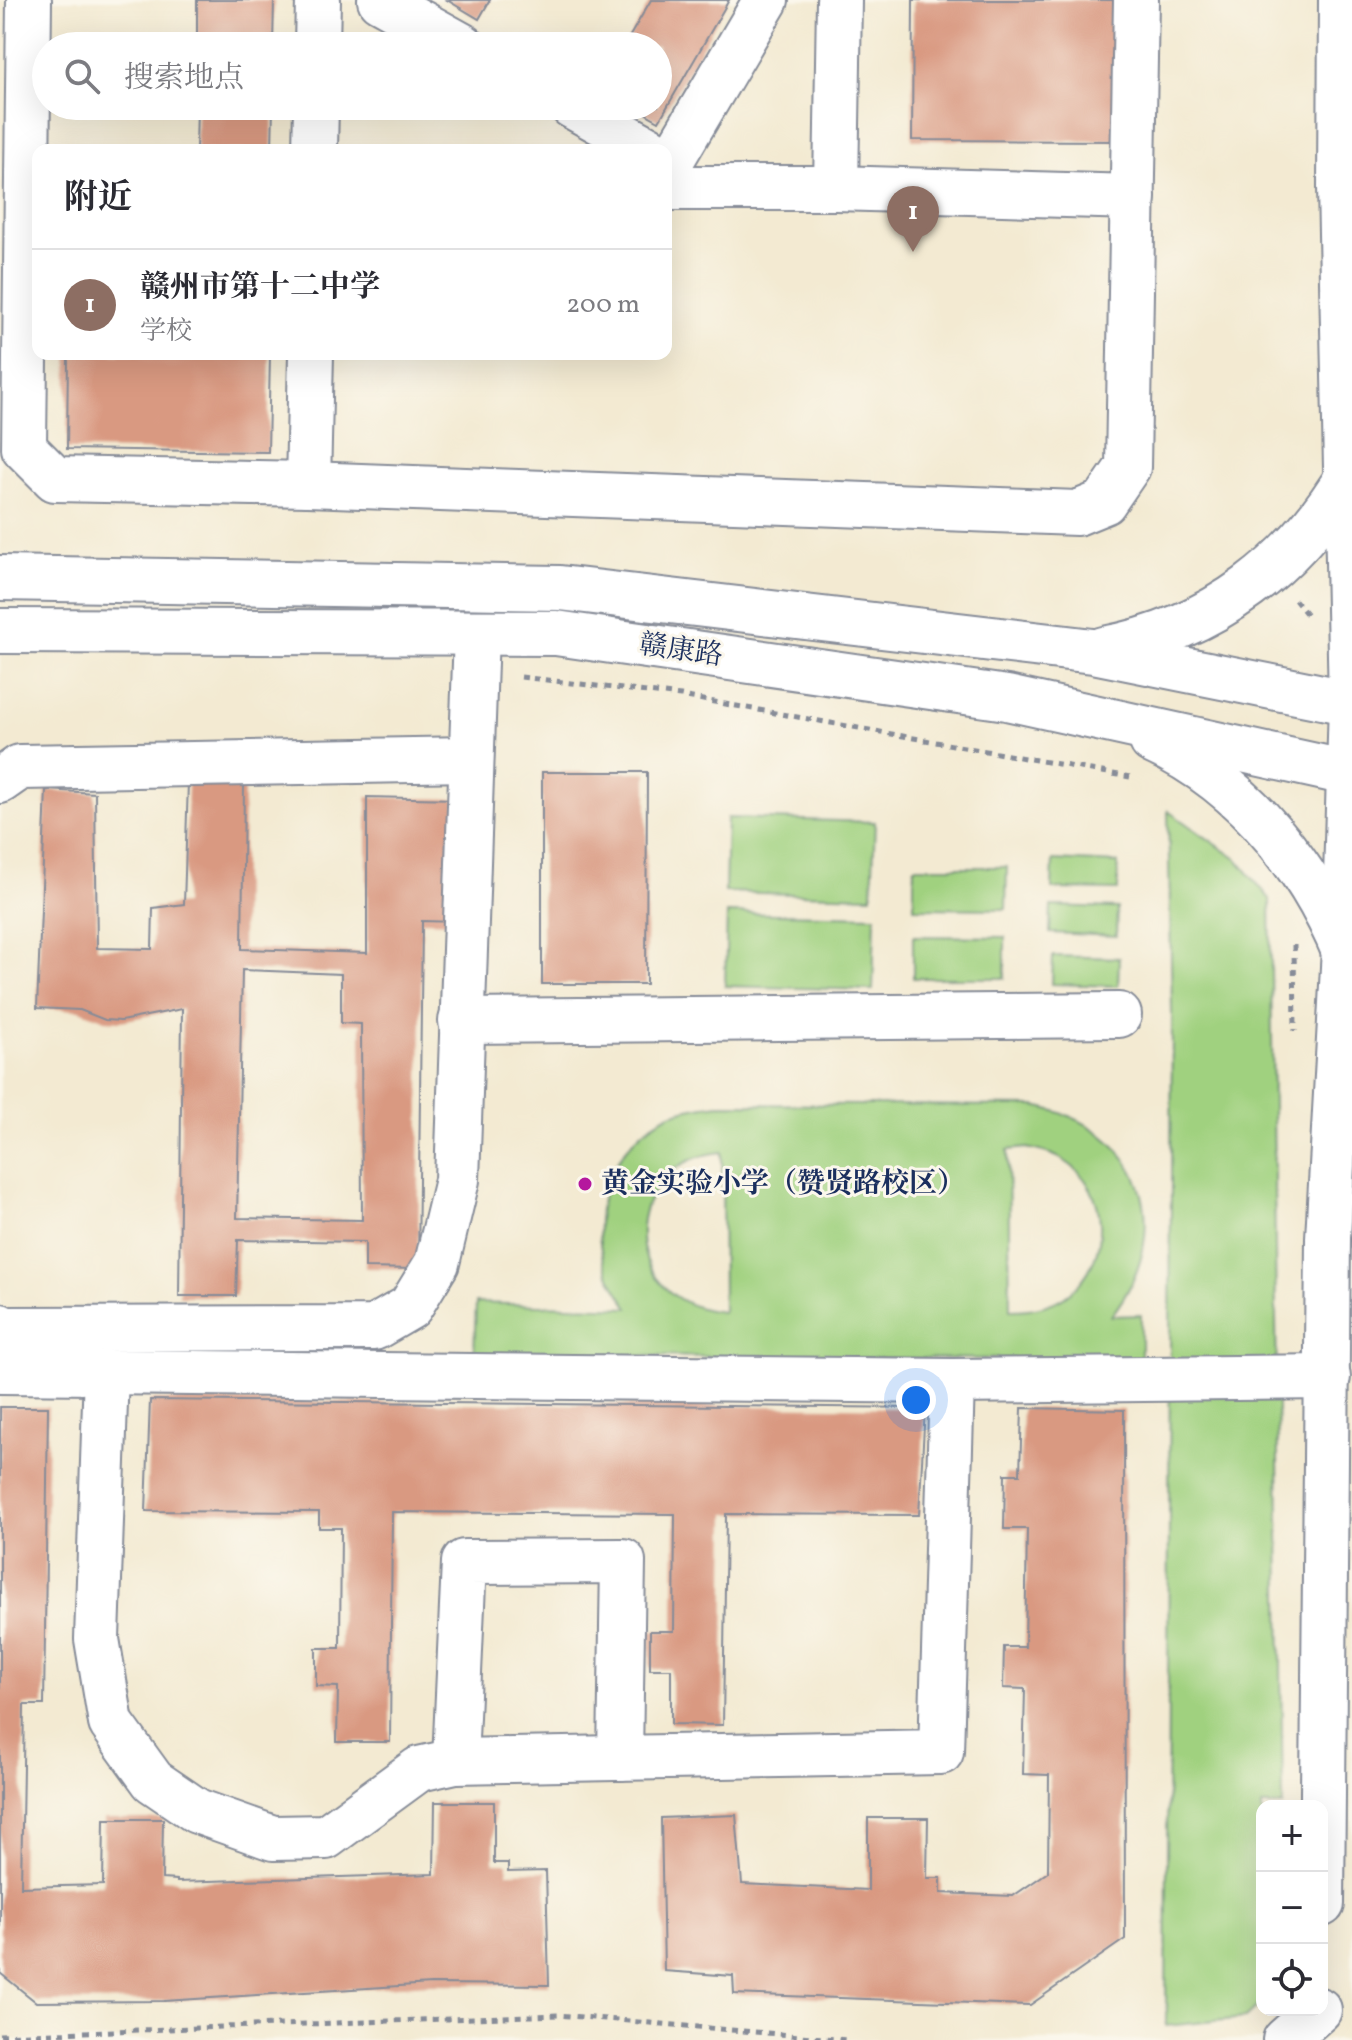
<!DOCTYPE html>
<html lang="zh">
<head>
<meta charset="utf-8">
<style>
	:root { --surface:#fff; --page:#f2f2f3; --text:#2b2b33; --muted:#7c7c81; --line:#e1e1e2; --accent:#7c3aed }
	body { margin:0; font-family:Vollkorn,"Noto Serif SC",serif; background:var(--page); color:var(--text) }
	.controls { position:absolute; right:24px; bottom:24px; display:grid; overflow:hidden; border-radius:16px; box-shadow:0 8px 32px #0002 }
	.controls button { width:72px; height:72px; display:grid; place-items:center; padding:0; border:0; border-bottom:2px solid var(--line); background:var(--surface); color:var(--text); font:40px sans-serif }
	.you { position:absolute; left:916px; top:1400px; width:28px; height:28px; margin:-20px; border:6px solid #fff; border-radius:50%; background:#1a73e8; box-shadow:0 0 0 12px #1a73e833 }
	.badge { display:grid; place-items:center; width:52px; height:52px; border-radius:50%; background:var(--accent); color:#fff; font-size:26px; font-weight:700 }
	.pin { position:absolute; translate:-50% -66px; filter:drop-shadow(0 2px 4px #0008) }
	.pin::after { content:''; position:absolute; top:42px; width:28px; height:24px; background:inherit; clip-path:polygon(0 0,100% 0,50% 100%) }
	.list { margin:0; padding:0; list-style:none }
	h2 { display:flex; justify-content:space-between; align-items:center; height:104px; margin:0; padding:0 32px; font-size:34px }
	h2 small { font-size:26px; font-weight:400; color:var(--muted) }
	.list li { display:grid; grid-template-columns:52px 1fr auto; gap:24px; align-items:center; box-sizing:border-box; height:112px; padding:0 32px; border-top:2px solid var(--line) }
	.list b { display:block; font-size:30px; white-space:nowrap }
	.list p { margin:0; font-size:26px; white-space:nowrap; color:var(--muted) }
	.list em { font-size:26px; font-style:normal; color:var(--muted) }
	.icon { flex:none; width:44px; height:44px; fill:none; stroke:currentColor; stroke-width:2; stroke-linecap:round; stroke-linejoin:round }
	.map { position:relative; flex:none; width:1352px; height:2040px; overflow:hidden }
	.search { position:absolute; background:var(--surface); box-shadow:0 8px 32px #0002; left:32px; top:32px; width:640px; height:88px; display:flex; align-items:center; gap:20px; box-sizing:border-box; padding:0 28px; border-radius:44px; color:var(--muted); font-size:30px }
	.panel { position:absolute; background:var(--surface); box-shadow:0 8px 32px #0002; left:32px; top:144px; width:640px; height:216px; border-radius:16px }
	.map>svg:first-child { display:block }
</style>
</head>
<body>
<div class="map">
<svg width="1352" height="2040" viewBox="0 0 1352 2040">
	<rect width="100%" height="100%" fill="#fbf7ec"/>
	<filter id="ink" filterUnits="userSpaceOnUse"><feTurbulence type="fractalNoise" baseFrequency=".0125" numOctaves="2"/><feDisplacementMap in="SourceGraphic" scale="16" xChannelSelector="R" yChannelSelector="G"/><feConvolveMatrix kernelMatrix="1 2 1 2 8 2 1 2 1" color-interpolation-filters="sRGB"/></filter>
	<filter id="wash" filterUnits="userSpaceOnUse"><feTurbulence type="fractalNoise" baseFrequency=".006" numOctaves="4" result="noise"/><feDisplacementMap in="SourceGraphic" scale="32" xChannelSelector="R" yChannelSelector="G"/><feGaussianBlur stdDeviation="1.8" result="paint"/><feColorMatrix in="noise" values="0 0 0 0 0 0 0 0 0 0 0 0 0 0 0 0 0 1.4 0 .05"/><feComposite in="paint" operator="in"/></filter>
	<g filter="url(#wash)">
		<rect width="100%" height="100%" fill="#f3ead2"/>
		<g fill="#a0d17f" stroke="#5e806e" stroke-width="2" fill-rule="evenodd">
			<polygon points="1168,811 1237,859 1270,899 1283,1806 1262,1806 1262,2002 1245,2018 1166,2026 1172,1012"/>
			<polygon points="727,818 875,822 872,896 725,892"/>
			<polygon points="1053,860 1118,863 1118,890 1052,889"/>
			<polygon points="914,867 1007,867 1006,909 914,908"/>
			<polygon points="1051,906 1117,908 1116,936 1050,933"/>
			<polygon points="727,913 875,916 873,990 725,986"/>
			<polygon points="913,936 1005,937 1005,978 913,978"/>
			<polygon points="1053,956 1119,958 1118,986 1052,984"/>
			<path d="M 720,1104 L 1034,1106 C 1144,1126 1179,1229 1111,1316 L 1141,1315 L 1141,1360 L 474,1355 L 476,1303 L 629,1308 C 620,1293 610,1281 605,1265 C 585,1206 615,1139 671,1114 C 687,1108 703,1106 720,1104 ZM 1027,1148 C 1039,1151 1052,1153 1063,1160 C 1111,1188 1112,1260 1069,1293 C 1052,1307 1031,1310 1010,1310 L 1008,1150 ZM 722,1152 L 723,1312 C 615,1303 615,1164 722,1152 Z"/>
		</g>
		<g id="blocks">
			<g fill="#d99981" fill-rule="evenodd">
				<polygon points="197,0 274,0 273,46 197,46"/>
				<polygon points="447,0 490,0 479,19"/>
				<polygon points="651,0 729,0 659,121 632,106 658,106 658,46 624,46"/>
				<polygon points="913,0 1119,0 1118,141 912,140"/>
				<polygon points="197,106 273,106 272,150 196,150"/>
				<polygon points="68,354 270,354 268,452 67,449"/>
				<polygon points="542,772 647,772 646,984 542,984"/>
				<path d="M 188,782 L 244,785 L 242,949 L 367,953 L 367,797 L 456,799 L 457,922 L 422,921 L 418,1269 L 365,1268 L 365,1242 L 238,1240 L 236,1296 L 179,1296 L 182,1009 L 121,1021 L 105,1020 L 80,1010 L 37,1008 L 46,790 L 95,793 L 97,948 L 152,949 L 153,908 L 184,904 ZM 242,970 L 341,974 L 341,1023 L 361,1024 L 362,1220 L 237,1218 Z"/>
				<polygon points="150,1400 925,1408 919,1515 726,1514 723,1725 671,1724 671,1669 650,1669 650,1631 674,1631 675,1514 392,1512 390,1742 337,1742 338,1687 316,1686 316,1648 340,1648 341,1528 319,1528 319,1512 146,1511"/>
				<polygon points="0,1407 48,1407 44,1705 24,1705 21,1887 103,1885 104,1819 163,1819 162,1879 177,1880 177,1882 434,1874 435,1802 494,1802 494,1863 508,1863 508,1872 546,1871 549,1985 431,1984 164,2001 36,2002 0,1973"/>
				<polygon points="1022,1408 1124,1410 1125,1939 1030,2005 734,1994 733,1976 664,1971 661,1818 736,1815 742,1884 868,1890 868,1818 928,1818 927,1878 941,1878 941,1893 1013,1896 1048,1872 1049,1775 1023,1774 1025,1689 1003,1688 1004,1647 1025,1647 1027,1529 1004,1529 1005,1474 1020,1474"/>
			</g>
		</g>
	</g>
	<g filter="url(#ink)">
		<use href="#blocks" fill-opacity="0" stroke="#878c98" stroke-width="2"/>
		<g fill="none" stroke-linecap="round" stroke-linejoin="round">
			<g stroke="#878c98" stroke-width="48">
				<g id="minor">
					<polyline points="29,0 24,448 55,479 308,484 311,354"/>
					<polyline points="380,0 463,46"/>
					<polyline points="317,46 318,0"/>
					<polyline points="572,106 651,150"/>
					<polyline points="315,150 316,106"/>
					<polyline points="666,158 671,161 766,0"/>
					<polyline points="666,188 836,188 839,0"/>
					<polyline points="836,188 1133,197"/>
					<polyline points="308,484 1077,513 1104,502 1128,467 1136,0"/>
					<polyline points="0,781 20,767 470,759"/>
					<polyline points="461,1021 1119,1015"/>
					<polyline points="0,1326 5,1329 374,1328 410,1307 437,1263 457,1180 476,633"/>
					<polyline points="0,1371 952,1381 1328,1377"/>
					<polyline points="106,1372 97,1639 111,1723 153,1781 197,1811 273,1838 326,1837 419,1769 455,1761 941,1752 952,1381"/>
					<polyline points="455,1761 464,1562 623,1561 620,1758"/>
					<polyline points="1322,1904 1328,1238 1344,949 1351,702 1340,187 1341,0"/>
					<polyline points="1285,2040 1319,2010"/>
				</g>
			</g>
			<g stroke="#878c98" stroke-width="48">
				<g id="major">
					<polyline points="0,578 560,588 1093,651 1352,703"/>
					<polyline points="0,631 556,633 1007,698 1352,774"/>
					<path d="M 1104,649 C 1213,629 1297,564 1352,469"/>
					<path d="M 1152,741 C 1248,785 1317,875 1352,972"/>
				</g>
			</g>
			<g stroke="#878c98" stroke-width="5" stroke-dasharray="6 6" stroke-linecap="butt">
				<polyline points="1295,600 1309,617"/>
				<polyline points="521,677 681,696 1130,777"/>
				<polyline points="1294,945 1295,1031"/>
				<polyline points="0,2035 559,2015 847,2040"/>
			</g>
			<use href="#minor" stroke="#fff" stroke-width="44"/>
			<use href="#major" stroke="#fff" stroke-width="44"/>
		</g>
	</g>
	<circle fill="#b5179e" stroke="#fbf7ec" stroke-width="3" cx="585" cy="1184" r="8"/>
	<g text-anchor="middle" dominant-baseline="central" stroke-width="6" stroke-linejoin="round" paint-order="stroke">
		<g font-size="28" fill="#1b2f5e" stroke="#fbf7ec">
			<text transform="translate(681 651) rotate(8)">赣康路</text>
		</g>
		<g font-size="28" font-weight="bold" fill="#1b2f5e" stroke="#fbf7ec" text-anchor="start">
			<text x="601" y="1184">黄金实验小学（赞贤路校区）</text>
		</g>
	</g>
</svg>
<div class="controls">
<button>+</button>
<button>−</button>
<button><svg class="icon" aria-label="locate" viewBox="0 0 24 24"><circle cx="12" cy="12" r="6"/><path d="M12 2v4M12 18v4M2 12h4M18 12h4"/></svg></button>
</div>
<div class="you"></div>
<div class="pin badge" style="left:913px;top:252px;background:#8d6e63">1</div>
<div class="search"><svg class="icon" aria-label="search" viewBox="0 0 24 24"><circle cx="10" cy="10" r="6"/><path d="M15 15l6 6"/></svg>搜索地点</div>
<section class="panel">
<h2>附近<small></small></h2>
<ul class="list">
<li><span class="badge" style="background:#8d6e63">1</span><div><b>赣州市第十二中学</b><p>学校</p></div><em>200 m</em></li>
</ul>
</section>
</div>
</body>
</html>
